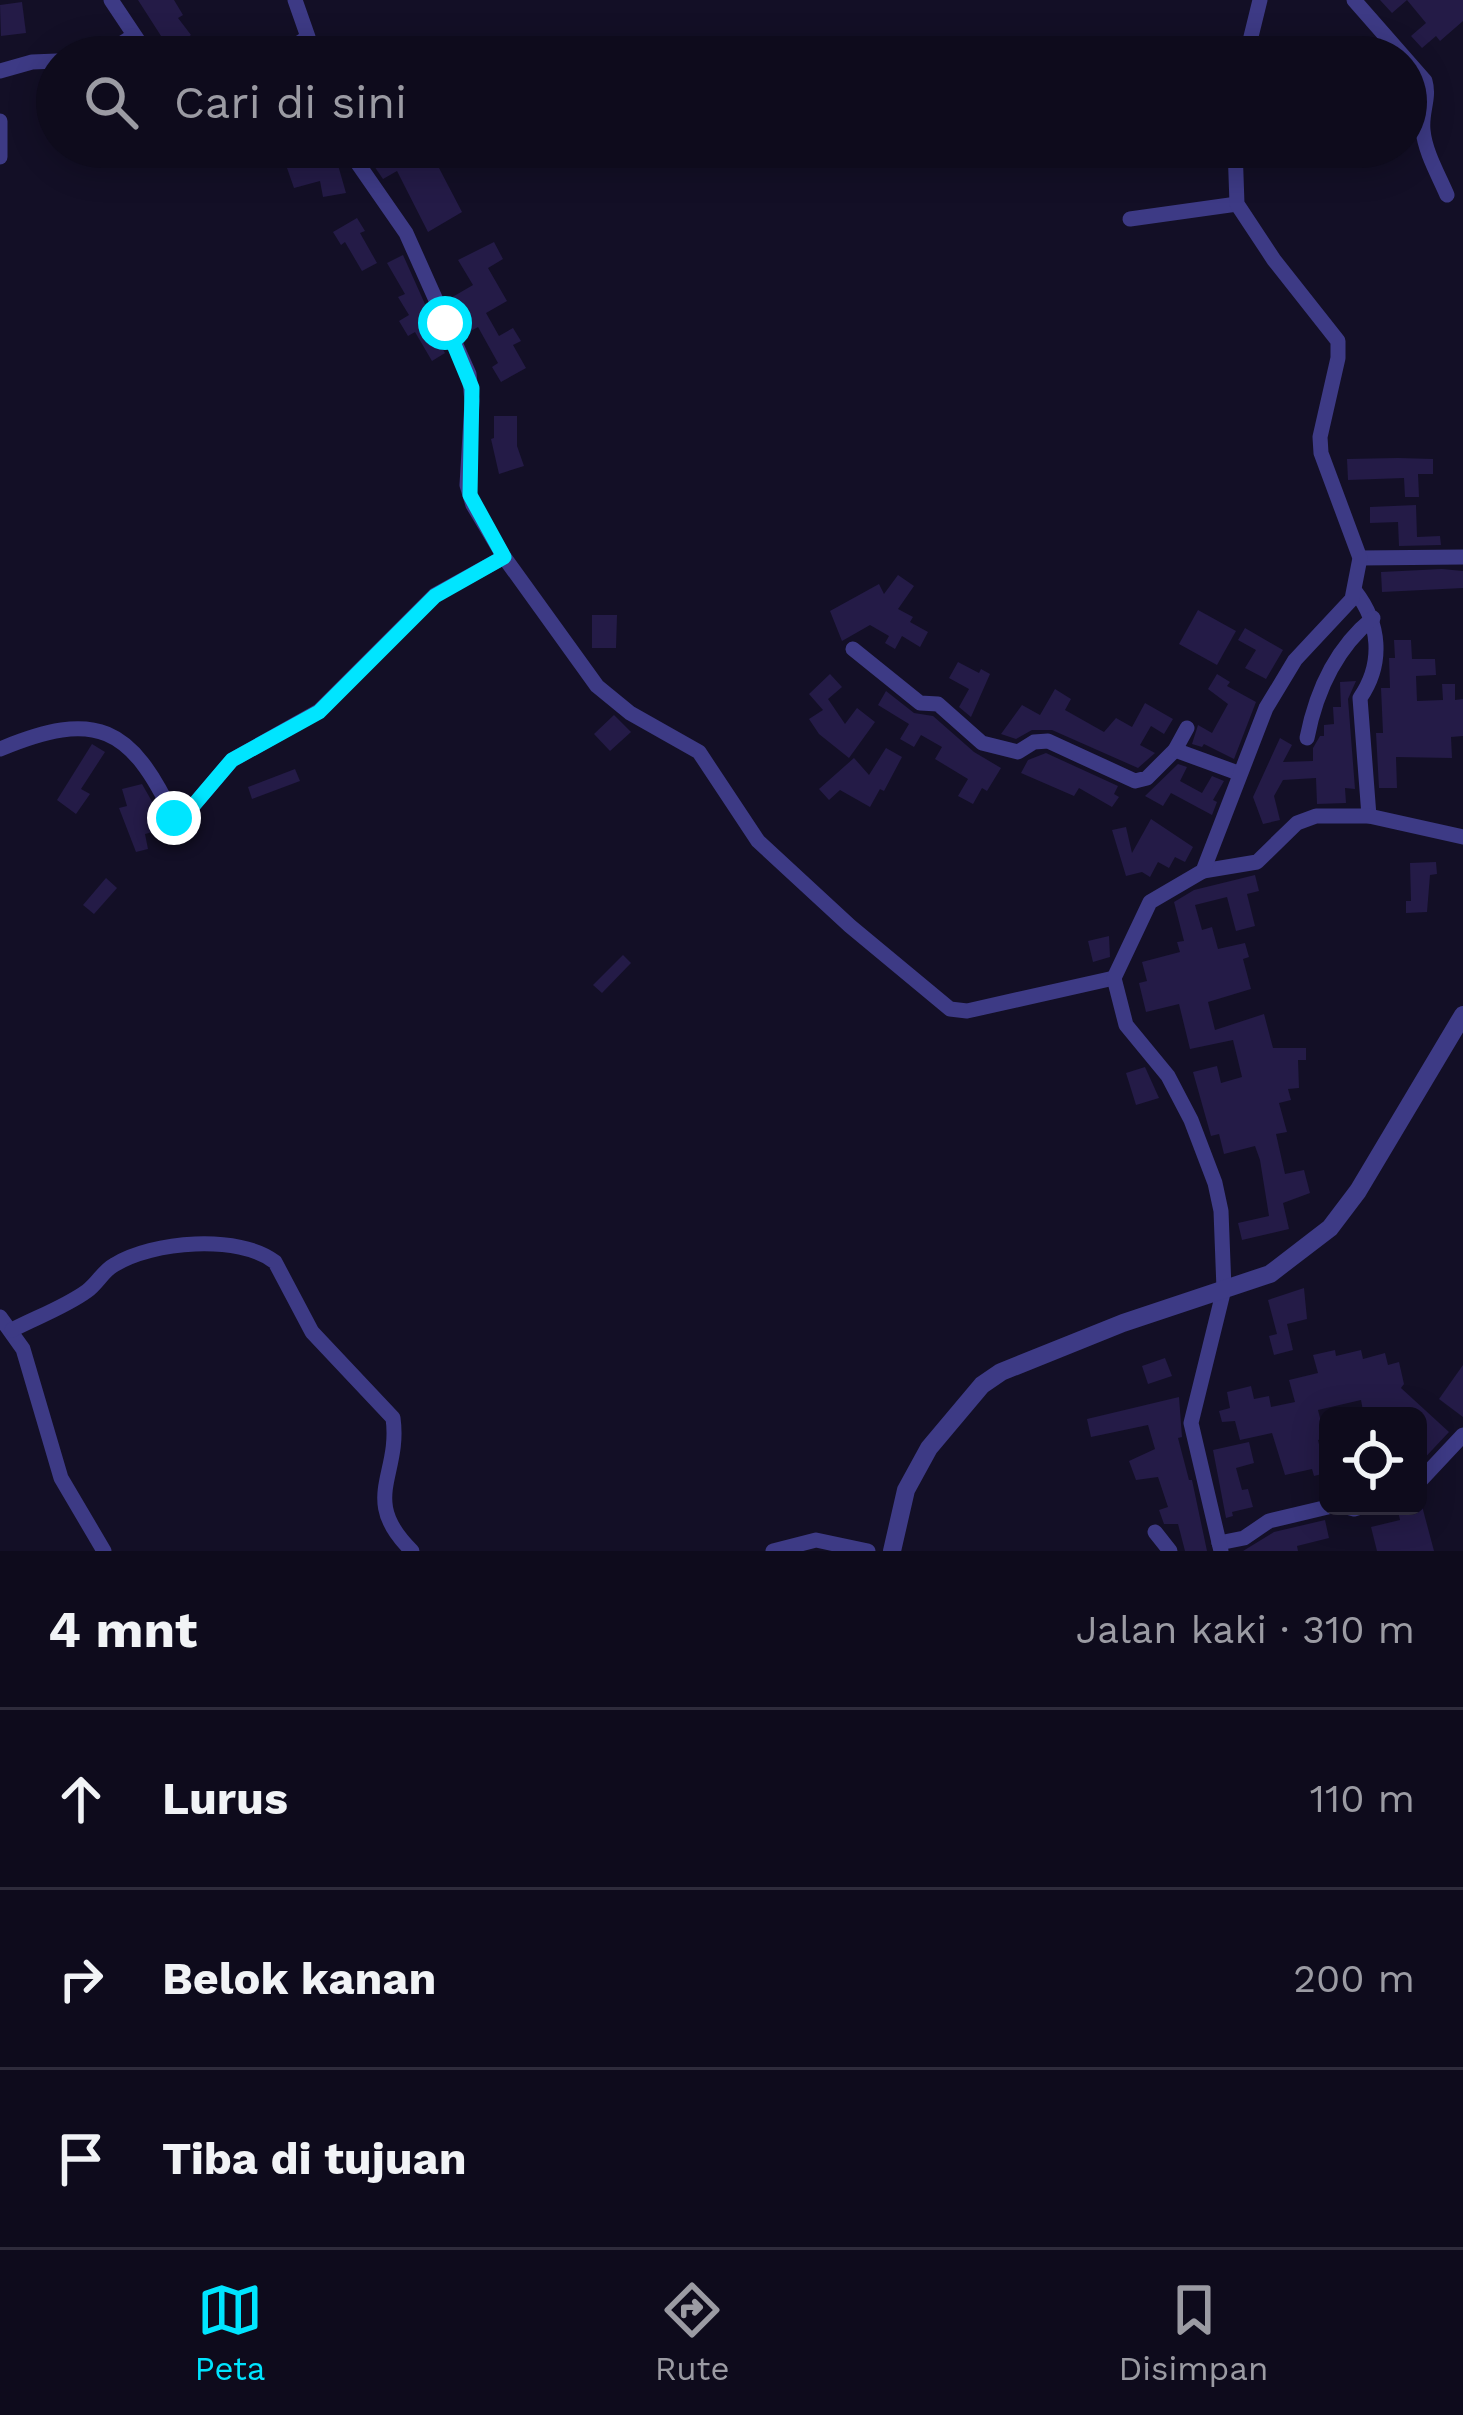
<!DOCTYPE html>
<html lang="id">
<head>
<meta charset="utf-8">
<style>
	:root { --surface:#0e0b1c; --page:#171425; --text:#f1f3f6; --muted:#9b9ba3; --line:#2e2b3b; --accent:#00e5ff }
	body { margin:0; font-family:"Work Sans",sans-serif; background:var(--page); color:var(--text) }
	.controls { position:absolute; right:36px; bottom:36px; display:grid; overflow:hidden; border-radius:18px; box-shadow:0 6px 30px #0003 }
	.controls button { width:108px; height:108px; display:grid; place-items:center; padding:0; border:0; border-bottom:3px solid var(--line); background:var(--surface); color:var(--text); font:60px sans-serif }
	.stop { position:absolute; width:36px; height:36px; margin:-27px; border:9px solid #00e5ff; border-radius:50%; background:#fff }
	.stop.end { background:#00e5ff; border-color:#fff; box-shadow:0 3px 12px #0008 }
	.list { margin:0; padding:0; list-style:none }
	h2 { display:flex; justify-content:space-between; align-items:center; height:156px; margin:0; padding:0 48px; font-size:51px }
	h2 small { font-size:39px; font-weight:400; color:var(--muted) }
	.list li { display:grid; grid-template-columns:78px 1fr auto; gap:36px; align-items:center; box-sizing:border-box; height:180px; padding:0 48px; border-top:3px solid var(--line) }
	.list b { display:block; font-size:45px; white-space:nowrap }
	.list em { font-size:39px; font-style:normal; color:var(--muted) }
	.icon { flex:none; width:66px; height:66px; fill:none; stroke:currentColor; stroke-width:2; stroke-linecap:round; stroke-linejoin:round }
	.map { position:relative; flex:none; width:1463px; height:1551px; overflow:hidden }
	.search { position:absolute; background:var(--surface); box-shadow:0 6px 30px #0003; left:36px; right:36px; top:36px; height:132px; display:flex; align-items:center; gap:30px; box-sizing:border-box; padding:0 42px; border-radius:66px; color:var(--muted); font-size:45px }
	.sheet { height:696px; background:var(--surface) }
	nav { display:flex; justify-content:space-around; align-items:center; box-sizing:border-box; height:168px; border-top:3px solid var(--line); background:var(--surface); font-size:33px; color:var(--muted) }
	nav a { display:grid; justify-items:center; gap:6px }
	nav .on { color:var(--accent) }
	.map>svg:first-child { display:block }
</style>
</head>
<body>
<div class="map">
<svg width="1463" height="1551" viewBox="0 0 1463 1551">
	<rect width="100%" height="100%" fill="#130f26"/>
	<g fill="#241b47">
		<polygon points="138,0 174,0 183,15 178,18 191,35 170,50"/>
		<polygon points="1380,0 1463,0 1463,21 1440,41 1436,36 1422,48 1411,36 1426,23 1407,0 1392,13"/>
		<polygon points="22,2 26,33 1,36 0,5"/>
		<polygon points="361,147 428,147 462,212 428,232 397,171 383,179"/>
		<polygon points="336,158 346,193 323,197 320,181 294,188 287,168"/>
		<polygon points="357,218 365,231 360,233 377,263 362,271 345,242 341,245 333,232"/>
		<polygon points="494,242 503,259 488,268 507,301 486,313 499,336 513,328 521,341 513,345 526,368 501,382 492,367 498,363 478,327 469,332 449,299 473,285 458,260"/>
		<polygon points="403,255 433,322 429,325 445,353 432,361 415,332 408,336 399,321 409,315 398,297 405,294 387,263"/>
		<polygon points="494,416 517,416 517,446 524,466 499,474 491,439 494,438"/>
		<polygon points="1398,458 1433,459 1433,474 1418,474 1419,497 1405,497 1404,478 1348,480 1347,459"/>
		<polygon points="1416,505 1417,537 1440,536 1441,545 1399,546 1398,522 1370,523 1370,507"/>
		<polygon points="1442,569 1463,571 1463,588 1382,592 1381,572"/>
		<polygon points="898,575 914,586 898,609 913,617 910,622 928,632 920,647 902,636 895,649 885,643 889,636 870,625 842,641 830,611 879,584 884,594"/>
		<polygon points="1198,610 1236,631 1217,665 1179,644"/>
		<polygon points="592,615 617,615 616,648 592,648"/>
		<polygon points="1245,628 1283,650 1266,679 1245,668 1256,650 1238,640"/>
		<polygon points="1394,640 1411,640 1412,659 1435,659 1436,675 1416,676 1417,701 1443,700 1442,684 1455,684 1455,700 1463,699 1463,736 1451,737 1452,758 1396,757 1397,788 1379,788 1376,733 1383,733 1381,688 1390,688 1389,658 1395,658"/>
		<polygon points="958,662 979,673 981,669 990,674 971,717 959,707 969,689 949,678"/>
		<polygon points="830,674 842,687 828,699 845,724 857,708 875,722 849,758 819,734 809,719 823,710 809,694"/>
		<polygon points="1217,674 1230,682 1227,686 1256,702 1234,759 1204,744 1202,747 1192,744 1198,725 1212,733 1228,704 1208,689"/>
		<polygon points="1356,681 1348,699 1355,789 1345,788 1346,803 1317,804 1316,778 1283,780 1274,796 1280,820 1263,824 1253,797 1280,738 1292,745 1283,762 1313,761 1313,748 1320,736 1324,736 1324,725 1334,724 1333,707 1341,707 1340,682"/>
		<polygon points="1055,689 1071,699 1065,710 1104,732 1116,718 1132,727 1145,703 1173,719 1164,734 1151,726 1140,745 1155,753 1138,768 1052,730 1032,730 1016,739 1001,734 1022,705 1040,715"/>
		<polygon points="886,691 914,713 933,716 974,752 1001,768 987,791 982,788 973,804 958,796 968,779 935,759 942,747 921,735 914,747 900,739 909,724 878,705"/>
		<polygon points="614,715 631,732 610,751 594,734"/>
		<polygon points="92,744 105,752 81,789 90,794 76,814 57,800"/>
		<polygon points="886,748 902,757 884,791 880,789 870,807 840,790 829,800 819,789 854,758 869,775"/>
		<polygon points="1046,753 1118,786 1114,794 1119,797 1112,807 1079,788 1074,796 1021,773 1028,760"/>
		<polygon points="1178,764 1187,767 1180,781 1202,793 1212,776 1224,781 1213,800 1217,802 1212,815 1171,793 1163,806 1145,796"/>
		<polygon points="295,769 300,781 252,799 248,787"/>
		<polygon points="142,784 154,805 160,830 145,834 148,849 136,852 119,808 127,806 122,789"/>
		<polygon points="1151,819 1193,847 1185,862 1175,857 1169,868 1158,862 1150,877 1142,872 1126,876 1112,830 1126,827 1132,853"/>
		<polygon points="1436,862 1437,874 1430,875 1427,912 1406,913 1406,901 1411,901 1410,863"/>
		<polygon points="1255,875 1259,891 1247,894 1255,926 1236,931 1227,897 1195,905 1202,930 1212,927 1218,949 1245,943 1249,957 1243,959 1251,989 1208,1002 1215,1030 1264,1014 1273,1048 1306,1048 1306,1060 1298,1060 1299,1088 1288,1089 1291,1100 1279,1103 1287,1132 1276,1134 1285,1174 1304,1170 1310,1193 1283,1203 1289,1229 1242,1240 1238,1223 1269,1216 1260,1160 1255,1146 1224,1154 1219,1134 1211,1136 1193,1072 1217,1066 1221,1083 1242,1077 1233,1040 1190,1049 1179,1004 1146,1012 1139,983 1147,981 1142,962 1180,952 1177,942 1184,941 1174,902 1194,890"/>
		<polygon points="106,878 117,888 94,914 83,905"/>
		<polygon points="1109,936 1110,957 1093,962 1088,941"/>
		<polygon points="623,955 631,963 602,993 593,985"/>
		<polygon points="1145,1067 1159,1098 1136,1105 1126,1073"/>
		<polygon points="1304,1288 1307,1319 1287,1324 1293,1350 1274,1355 1269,1336 1277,1334 1268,1300"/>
		<polygon points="1335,1350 1336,1356 1361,1350 1363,1359 1385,1353 1388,1365 1399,1362 1404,1384 1401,1388 1449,1432 1418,1465 1418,1416 1382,1416 1380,1407 1363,1411 1361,1400 1318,1410 1325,1438 1318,1440 1326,1473 1314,1476 1312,1469 1285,1475 1272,1433 1240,1440 1235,1421 1222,1422 1219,1411 1230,1408 1227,1392 1251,1386 1254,1399 1269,1396 1271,1407 1295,1402 1289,1380 1318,1373 1313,1355"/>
		<polygon points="1165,1358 1172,1376 1148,1384 1142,1366"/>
		<polygon points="1463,1365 1463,1417 1439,1399"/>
		<polygon points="1179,1397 1182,1437 1178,1438 1189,1480 1192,1480 1207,1551 1185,1551 1178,1524 1164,1524 1159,1510 1168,1507 1158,1477 1136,1480 1129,1461 1155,1449 1148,1425 1091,1437 1087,1419"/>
		<polygon points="1249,1442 1254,1463 1236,1468 1242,1490 1248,1489 1253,1507 1232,1512 1233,1516 1226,1518 1213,1450"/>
		<polygon points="1397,1506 1422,1506 1434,1551 1377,1551 1371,1527 1400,1520"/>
		<polygon points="1325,1520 1329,1538 1297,1546 1298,1551 1243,1551 1274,1532"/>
	</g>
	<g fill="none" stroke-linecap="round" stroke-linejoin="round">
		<g stroke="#3d3a85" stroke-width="15">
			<polyline points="111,0 149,57"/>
			<path d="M 1354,0 L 1425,81 C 1430,98 1421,112 1423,130 C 1425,152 1438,174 1447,195"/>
			<polyline points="100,57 133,36"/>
			<polyline points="278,57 308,37 295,0"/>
			<polyline points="1246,57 1260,0"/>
			<polyline points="0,71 32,62 57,61"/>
			<polyline points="0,121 0,157"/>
			<path d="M 221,147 C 247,171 288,152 321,147"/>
			<polyline points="342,147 354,158 406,233 469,374 472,401 467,485 473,505 504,557 597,686 630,713 699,752 758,841 850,926 950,1009 967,1011 1114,978"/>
			<polyline points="1130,219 1237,204"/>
			<polyline points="1360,558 1463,557"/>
			<path d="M 1355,591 C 1380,623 1384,663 1360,698 L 1369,816"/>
			<polyline points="853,649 920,703 938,704 982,743 1018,752 1034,742 1048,741 1135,781 1147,778 1175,750"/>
			<polyline points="1187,728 1175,750 1238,773"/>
			<path d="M 1307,738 C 1316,692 1336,648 1373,618"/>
			<path d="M 0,749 C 96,709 131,726 174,818 L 181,820 L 232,760 L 319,711 L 435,595 L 504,557"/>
			<polyline points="1203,871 1257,862 1297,823 1316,816 1369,816 1463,837"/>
			<polyline points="0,1317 23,1349 61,1478 104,1551"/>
			<path d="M 12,1330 C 37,1317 65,1307 87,1291 C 98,1283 103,1271 114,1265 C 152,1241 239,1234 275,1262 L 312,1332 L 393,1418 C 401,1476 359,1499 412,1551"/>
			<polyline points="1418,1483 1463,1435"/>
			<polyline points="1343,1506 1354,1509 1364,1506"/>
			<polyline points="1155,1532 1170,1551"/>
			<polyline points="1219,1543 1244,1538 1269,1521 1332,1506"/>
			<polyline points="773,1551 816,1540 868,1551"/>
			<polyline points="1221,1551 1191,1423 1224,1289 1221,1211 1215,1183 1191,1120 1168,1076 1126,1025 1114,978 1150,902 1203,871 1266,708 1295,660 1352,599 1360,558 1321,453 1320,437 1338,358 1338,341 1274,260 1237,204 1235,147"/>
		</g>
		<polyline stroke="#3d3a85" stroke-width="18" points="892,1551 906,1490 929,1448 982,1385 1001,1372 1123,1323 1270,1274 1330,1228 1358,1191 1463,1015"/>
	</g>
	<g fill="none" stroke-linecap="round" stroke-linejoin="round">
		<polyline stroke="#00e5ff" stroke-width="15" points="174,818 181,820 232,760 319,712 435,596 504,557 470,495 472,388 445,323"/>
	</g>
</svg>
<div class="controls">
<button><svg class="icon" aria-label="locate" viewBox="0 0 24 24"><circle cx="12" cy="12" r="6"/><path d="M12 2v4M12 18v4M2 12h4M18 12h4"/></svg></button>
</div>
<div class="stop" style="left:445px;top:323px"></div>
<div class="stop end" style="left:174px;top:818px"></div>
<div class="search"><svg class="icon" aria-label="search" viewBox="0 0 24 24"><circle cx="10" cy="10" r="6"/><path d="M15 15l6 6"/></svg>Cari di sini</div>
</div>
<section class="sheet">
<h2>4 mnt<small>Jalan kaki · 310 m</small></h2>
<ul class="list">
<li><svg class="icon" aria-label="ahead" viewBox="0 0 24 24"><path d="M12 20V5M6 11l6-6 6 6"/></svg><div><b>Lurus</b></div><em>110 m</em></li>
<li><svg class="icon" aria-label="right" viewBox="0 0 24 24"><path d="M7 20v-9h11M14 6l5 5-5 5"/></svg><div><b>Belok kanan</b></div><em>200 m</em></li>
<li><svg class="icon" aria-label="arrive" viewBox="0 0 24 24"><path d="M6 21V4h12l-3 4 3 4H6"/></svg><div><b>Tiba di tujuan</b></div></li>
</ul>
</section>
<nav>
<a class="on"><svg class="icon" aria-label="map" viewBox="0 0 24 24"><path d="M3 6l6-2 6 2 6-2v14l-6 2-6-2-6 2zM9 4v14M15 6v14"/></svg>Peta</a>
<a><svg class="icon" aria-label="directions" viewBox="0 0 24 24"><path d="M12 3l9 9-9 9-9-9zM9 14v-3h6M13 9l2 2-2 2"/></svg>Rute</a>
<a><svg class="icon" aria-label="saved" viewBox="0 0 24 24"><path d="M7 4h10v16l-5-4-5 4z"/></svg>Disimpan</a>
</nav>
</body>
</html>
